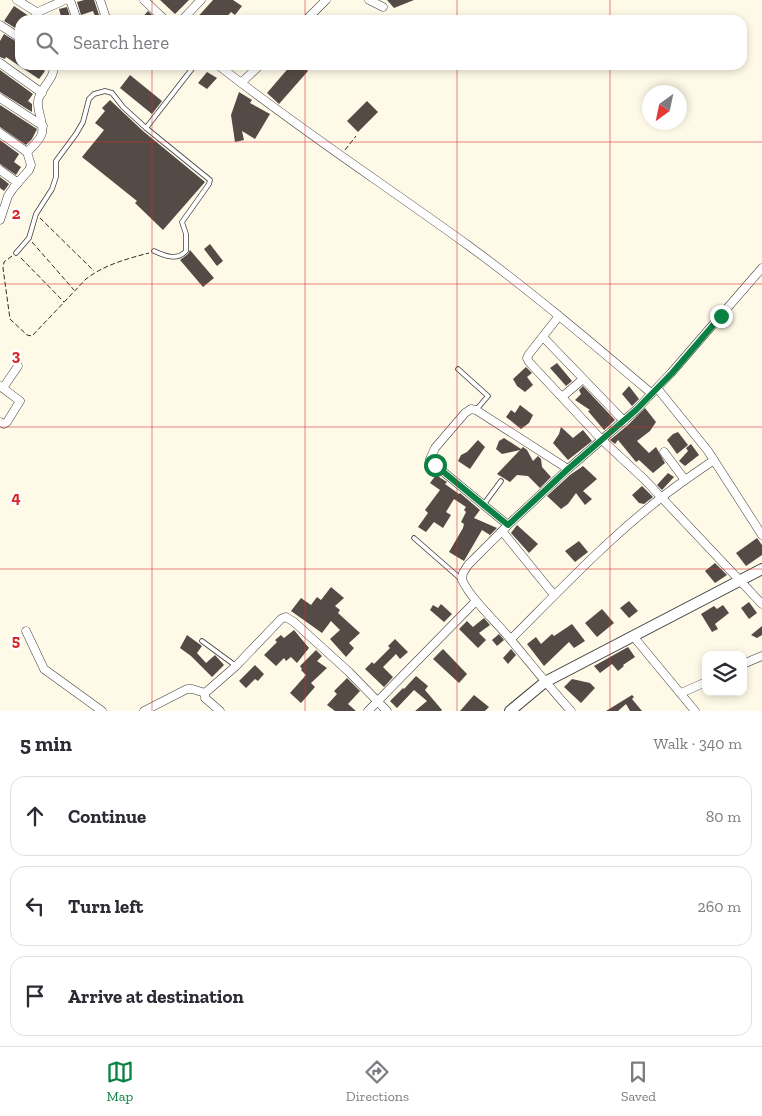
<!DOCTYPE html>
<html lang="en">
<head>
<meta charset="utf-8">
<style>
	:root { --surface:#fff; --page:#f7f7f7; --text:#2b2b33; --muted:#7c7c81; --line:#e1e1e2; --accent:#0b8043 }
	body { margin:0; font-family:"Zilla Slab",serif; background:var(--page); color:var(--text) }
	.controls { position:absolute; right:15px; bottom:15px; display:grid; overflow:hidden; border-radius:10px; box-shadow:0 2px 8px #0003 }
	.controls button { width:45px; height:45px; display:grid; place-items:center; padding:0; border:0; border-bottom:1px solid var(--line); background:var(--surface); color:var(--text); font:25px sans-serif }
	.compass { position:absolute; left:642px; top:85px; width:45px; height:45px; border-radius:50%; background:var(--surface); box-shadow:0 2px 8px #0003; rotate:213deg }
	.stop { position:absolute; width:15px; height:15px; margin:-11px; border:4px solid #0b8043; border-radius:50%; background:#fff }
	.stop.end { background:#0b8043; border-color:#fff; box-shadow:0 1px 5px #0008 }
	.list { margin:0; padding:0; list-style:none }
	h2 { display:flex; justify-content:space-between; align-items:center; height:65px; margin:0; padding:0 20px; font-size:21px }
	h2 small { font-size:16px; font-weight:400; color:var(--muted) }
	.list li { display:grid; grid-template-columns:32px 1fr auto; gap:15px; align-items:center; box-sizing:border-box; height:80px; margin:0 10px 10px; padding:0 10px; border:1px solid var(--line); border-radius:15px }
	.list b { display:block; font-size:19px; white-space:nowrap }
	.list em { font-size:16px; font-style:normal; color:var(--muted) }
	.icon { flex:none; width:28px; height:28px; fill:none; stroke:currentColor; stroke-width:2; stroke-linecap:round; stroke-linejoin:round }
	.map { position:relative; flex:none; width:762px; height:711px; overflow:hidden }
	.search { position:absolute; background:var(--surface); box-shadow:0 2px 8px #0003; left:15px; right:15px; top:15px; height:55px; display:flex; align-items:center; gap:12px; box-sizing:border-box; padding:0 18px; border-radius:15px; color:var(--muted); font-size:19px }
	.sheet { height:335px; background:var(--surface) }
	nav { display:flex; justify-content:space-around; align-items:center; box-sizing:border-box; height:70px; border-top:1px solid var(--line); background:var(--surface); font-size:14px; color:var(--muted) }
	nav a { display:grid; justify-items:center; gap:2px }
	nav .on { color:var(--accent) }
	.map>svg:first-child { display:block }
</style>
</head>
<body>
<div class="map">
<svg width="762" height="711" viewBox="0 0 762 711">
	<rect width="100%" height="100%" fill="#fff9e8"/>
	<g fill="#544b46">
		<polygon points="84,0 94,0 100,18 96,19 93,11 81,15 77,2"/>
		<polygon points="160,0 189,0 175,14"/>
		<polygon points="213,0 233,0 242,6 235,15 231,12 224,20 195,20"/>
		<polygon points="387,0 414,0 394,8"/>
		<polygon points="14,6 29,16 27,20 20,20 20,31 4,21"/>
		<polygon points="67,7 71,20 62,20 59,9"/>
		<polygon points="148,11 157,20 140,20"/>
		<polygon points="4,34 20,44 20,65 37,65 45,71 39,79 6,57 5,59 0,57 0,41"/>
		<polygon points="291,65 301,65 308,71 279,104 267,93"/>
		<polygon points="0,70 33,94 28,101 32,104 32,112 0,92"/>
		<polygon points="207,72 217,78 207,89 198,83"/>
		<polygon points="130,75 162,101 152,114 120,88"/>
		<polygon points="239,92 252,100 250,103 270,114 255,139 242,131 244,140 235,142 231,115"/>
		<polygon points="110,100 143,131 205,182 163,230 135,203 137,201 82,157 104,130 95,123 105,111 102,108"/>
		<polygon points="367,101 378,112 358,132 347,121"/>
		<polygon points="0,105 37,129 32,139 26,145 0,127"/>
		<polygon points="0,140 19,154 14,162 21,167 16,175 0,164"/>
		<polygon points="0,177 9,184 4,191 0,188"/>
		<polygon points="210,244 223,261 217,266 204,249"/>
		<polygon points="190,250 214,278 203,287 180,260 188,254"/>
		<polygon points="557,363 572,381 566,386 550,368"/>
		<polygon points="526,367 532,373 527,377 533,385 525,392 517,386 513,379"/>
		<polygon points="583,386 615,420 604,430 588,411 590,410 575,400 581,394 579,390"/>
		<polygon points="629,386 639,399 632,406 622,394"/>
		<polygon points="520,405 533,415 529,423 521,429 506,417 511,410 515,413"/>
		<polygon points="645,408 656,422 650,431 637,441 649,453 656,447 665,463 653,473 639,460 636,462 618,440 615,444 610,440 628,425"/>
		<polygon points="561,427 573,438 583,430 592,441 568,460 553,443 559,434"/>
		<polygon points="678,432 688,445 677,454 667,440 673,434"/>
		<polygon points="504,438 521,449 523,447 527,450 533,461 538,456 541,459 542,467 551,477 540,488 528,476 517,475 510,482 497,474 520,450 502,454 496,449 499,441"/>
		<polygon points="478,440 485,447 470,469 458,461 461,455 467,452"/>
		<polygon points="691,444 699,455 685,466 679,461 688,451 686,448"/>
		<polygon points="583,466 597,479 583,491 592,499 585,505 576,493 568,504 561,509 547,496 570,475"/>
		<polygon points="668,473 674,477 662,490 657,485"/>
		<polygon points="436,475 447,482 445,484 459,494 460,493 480,510 474,518 497,528 490,535 482,530 464,561 449,552 463,528 464,524 461,522 466,512 464,510 466,507 454,499 446,512 451,515 443,528 434,522 426,532 418,527 428,513 425,510 440,490 430,483"/>
		<polygon points="642,486 653,497 644,504 639,503 632,495"/>
		<polygon points="517,525 538,544 529,553 511,533"/>
		<polygon points="757,538 762,545 762,555 746,566 736,553"/>
		<polygon points="579,541 588,552 575,562 565,551"/>
		<polygon points="715,563 727,575 715,583 705,571"/>
		<polygon points="331,587 344,598 335,606 340,610 338,613 360,633 349,643 354,648 346,657 330,639 340,630 331,621 322,633 291,611 301,598 311,605 317,597 321,600"/>
		<polygon points="629,601 638,611 629,618 620,608"/>
		<polygon points="749,602 757,613 749,619 741,608"/>
		<polygon points="441,604 452,614 444,622 430,610 433,605 438,608"/>
		<polygon points="723,605 729,613 715,624 718,629 712,632 701,614 714,606 717,609"/>
		<polygon points="602,609 614,623 597,637 585,623"/>
		<polygon points="484,618 490,625 479,633 486,640 478,648 459,629 467,621 473,627"/>
		<polygon points="572,624 585,641 574,648 569,642 544,666 527,644 536,637 541,644 552,634 554,636"/>
		<polygon points="762,626 762,635 757,638 751,635"/>
		<polygon points="294,630 309,648 297,663 291,657 286,661 284,658 276,666 264,655 277,642 275,640 281,635 284,638"/>
		<polygon points="499,634 504,640 497,646 492,640"/>
		<polygon points="187,635 202,646 197,653 206,663 215,655 224,665 212,677 191,656 180,648"/>
		<polygon points="395,639 408,652 400,659 396,654 383,667 393,677 384,687 365,669 372,662 374,664 390,648 388,646"/>
		<polygon points="628,647 635,657 623,665 624,666 618,671 612,664 600,673 594,666"/>
		<polygon points="443,649 467,674 459,683 433,659"/>
		<polygon points="511,649 516,655 508,664 503,658"/>
		<polygon points="316,650 322,656 317,661 327,668 311,683 315,687 301,703 290,693 306,675 301,670 302,669 300,666"/>
		<polygon points="255,665 264,674 258,681 255,679 246,688 239,681"/>
		<polygon points="416,676 428,686 425,690 442,710 441,711 415,711 427,701 414,690 397,708 390,701 403,688 404,689"/>
		<polygon points="347,678 360,691 348,704 356,711 335,711 327,705 337,694 334,691"/>
		<polygon points="572,679 590,683 595,688 581,703 564,687"/>
		<polygon points="474,695 489,707 485,711 460,711"/>
		<polygon points="632,695 634,697 632,699 642,711 630,711 626,704 618,711 606,711"/>
	</g>
	<g fill="none" stroke-linecap="round" stroke-linejoin="round">
		<g stroke="#3e3e3e" stroke-width="5.5">
			<g id="service">
				<polyline points="146,128 195,65"/>
				<path d="M 16,253 L 29,238 L 36,214 L 52,189 L 56,177 L 56,161 L 76,134 L 83,122 L 89,99 L 94,94 L 105,91 L 112,93 L 123,107 L 146,128 L 210,180 L 209,184 L 182,222 L 186,234 L 186,251 C 177,261 165,256 154,251"/>
				<polyline points="458,369 488,396 476,410"/>
				<polyline points="484,504 501,481"/>
				<polyline points="414,538 462,580"/>
				<polyline points="202,641 236,666"/>
			</g>
		</g>
		<g stroke="#3e3e3e" stroke-width="9">
			<g id="minor">
				<polyline points="17,0 38,13"/>
				<polyline points="70,0 77,20"/>
				<polyline points="100,0 106,18"/>
				<polyline points="144,0 165,20"/>
				<polyline points="369,0 383,7"/>
				<polyline points="33,20 40,11 65,0"/>
				<polyline points="182,20 201,0"/>
				<polyline points="306,20 326,0"/>
				<polyline points="0,25 20,38"/>
				<polyline points="0,63 42,93"/>
				<path d="M 218,65 C 299,129 385,185 469,246 C 532,292 592,343 651,393"/>
				<polyline points="241,83 260,65"/>
				<polyline points="0,98 43,126"/>
				<polyline points="0,133 27,152"/>
				<polyline points="0,170 18,183"/>
				<path d="M 0,220 L 8,196 L 14,187 L 29,170 L 31,165 L 27,152 C 32,147 40,141 42,133 C 44,122 37,112 38,101 C 40,88 55,79 54,65"/>
				<polyline points="559,316 529,354 527,358 529,362 602,440 644,479 762,604"/>
				<polyline points="543,337 624,421"/>
				<polyline points="0,386 20,401 7,422 4,424 0,422"/>
				<polyline points="3,388 18,366"/>
				<polyline points="657,388 708,451 762,535"/>
				<polyline points="562,397 583,379"/>
				<polyline points="685,480 714,460"/>
				<polyline points="508,525 435,465 430,459 435,448 465,413 471,409 476,410 568,469"/>
				<polyline points="502,531 554,595"/>
				<polyline points="26,631 44,669 102,711"/>
				<polyline points="633,636 695,711"/>
				<path d="M 511,639 C 566,584 621,525 685,480 L 664,452"/>
				<polyline points="743,664 762,656"/>
				<polyline points="205,693 236,666 281,619 286,617 294,622 349,672 387,711"/>
				<polyline points="681,693 706,682"/>
				<polyline points="144,711 187,689 192,689 205,693 205,698 220,711"/>
				<polyline points="368,711 476,601"/>
				<path d="M 571,711 C 550,688 531,664 511,640 C 495,620 474,603 462,580 L 463,573 L 468,565 L 508,525 L 568,469 L 636,410 L 671,373 L 762,268"/>
			</g>
		</g>
		<g stroke="#3e3e3e" stroke-width="12">
			<polyline id="tertiary" points="510,711 545,682 762,569"/>
		</g>
		<g stroke="#2d2d2d" stroke-width="1" stroke-dasharray="5 2.5" stroke-linecap="butt">
			<polyline points="345,150 356,136"/>
			<polyline points="40,218 94,271"/>
			<polyline points="32,242 74,290"/>
			<path d="M 12,256 L 4,262 L 3,268 L 10,319 L 27,335 L 32,336 L 86,279 C 104,265 126,259 149,253"/>
			<polyline points="21,258 64,302"/>
		</g>
		<use href="#service" stroke="#fff" stroke-width="4"/>
		<use href="#minor" stroke="#fff" stroke-width="8"/>
		<use href="#tertiary" stroke="#fff" stroke-width="10"/>
	</g>
	<g fill="none" stroke-linecap="round" stroke-linejoin="round">
		<polyline stroke="#0b8043" stroke-width="6" points="435,465 508,525 568,469 636,410 672,373 721,316"/>
	</g>
	<path fill="none" stroke="#d62828" stroke-width="1" stroke-opacity="0.55" d="M 152,0 L 152,20M 305,0 L 305,20M 457,0 L 457,20M 610,0 L 610,20M 152,65 L 152,711M 305,65 L 305,711M 457,65 L 457,711M 610,65 L 610,711M 0,142 L 762,142M 0,284 L 762,284M 0,427 L 762,427M 0,569 L 762,569"/>
	<g font-size="16" text-anchor="middle" font-weight="bold" fill="#d62828" stroke="#fff" stroke-width="5" stroke-linejoin="round" paint-order="stroke">
		<text x="16" y="219">2</text>
		<text x="16" y="361">3</text>
		<text x="16" y="503">4</text>
		<text x="16" y="646">5</text>
	</g>
</svg>
<div class="controls">
<button><svg class="icon" aria-label="layers" viewBox="0 0 24 24"><path d="M12 4l9 5-9 5-9-5zM3 14l9 5 9-5"/></svg></button>
</div>
<svg class="compass" viewBox="-18 -18 36 36"><path d="M0-13l5 13h-10z" fill="#e53935"/><path d="M0 13l5-13h-10z" fill="#7c7c81"/></svg>
<div class="stop" style="left:435px;top:465px"></div>
<div class="stop end" style="left:721px;top:316px"></div>
<div class="search"><svg class="icon" aria-label="search" viewBox="0 0 24 24"><circle cx="10" cy="10" r="6"/><path d="M15 15l6 6"/></svg>Search here</div>
</div>
<section class="sheet">
<h2>5 min<small>Walk · 340 m</small></h2>
<ul class="list">
<li><svg class="icon" aria-label="ahead" viewBox="0 0 24 24"><path d="M12 20V5M6 11l6-6 6 6"/></svg><div><b>Continue</b></div><em>80 m</em></li>
<li><svg class="icon" aria-label="left" viewBox="0 0 24 24"><path d="M17 20v-9H6M10 6l-5 5 5 5"/></svg><div><b>Turn left</b></div><em>260 m</em></li>
<li><svg class="icon" aria-label="arrive" viewBox="0 0 24 24"><path d="M6 21V4h12l-3 4 3 4H6"/></svg><div><b>Arrive at destination</b></div></li>
</ul>
</section>
<nav>
<a class="on"><svg class="icon" aria-label="map" viewBox="0 0 24 24"><path d="M3 6l6-2 6 2 6-2v14l-6 2-6-2-6 2zM9 4v14M15 6v14"/></svg>Map</a>
<a><svg class="icon" aria-label="directions" viewBox="0 0 24 24"><path d="M12 3l9 9-9 9-9-9zM9 14v-3h6M13 9l2 2-2 2"/></svg>Directions</a>
<a><svg class="icon" aria-label="saved" viewBox="0 0 24 24"><path d="M7 4h10v16l-5-4-5 4z"/></svg>Saved</a>
</nav>
</body>
</html>
